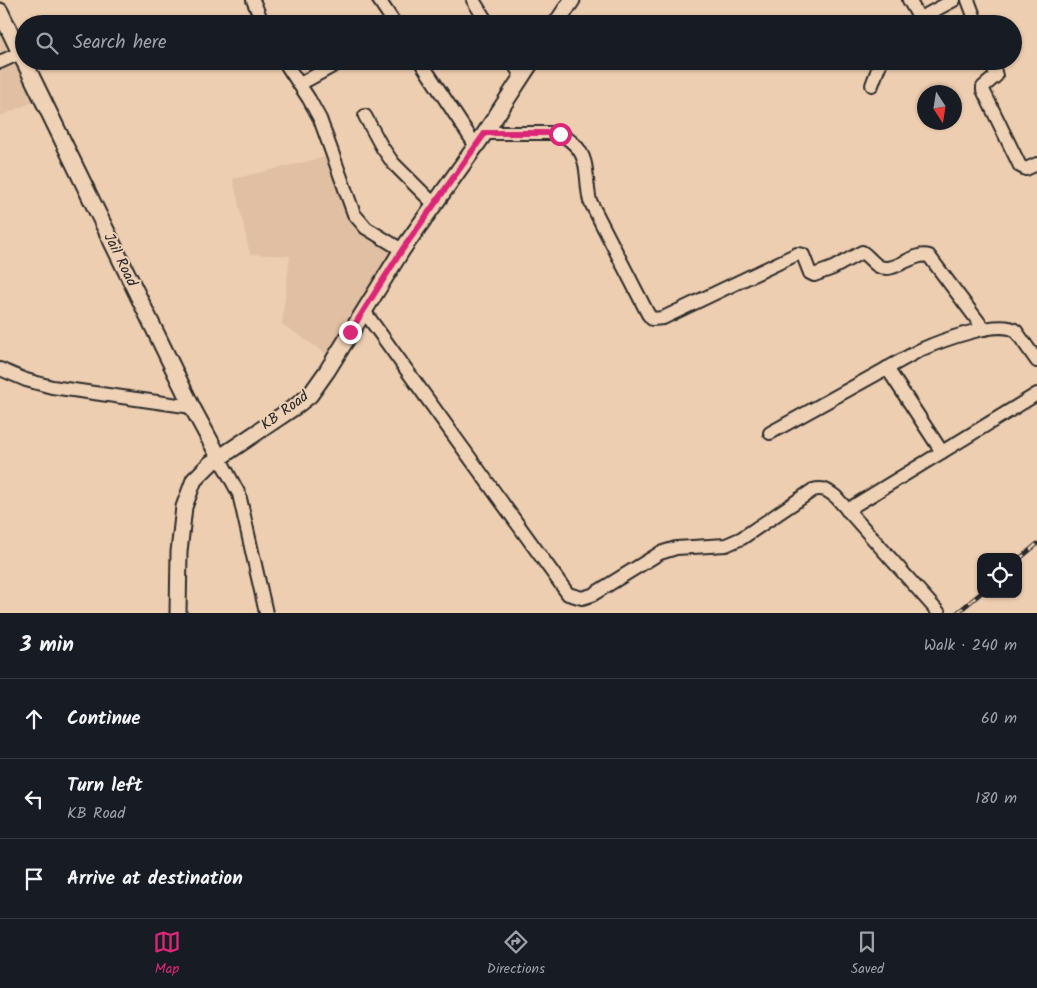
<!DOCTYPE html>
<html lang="en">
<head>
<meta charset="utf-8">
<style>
	:root { --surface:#171b24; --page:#20242c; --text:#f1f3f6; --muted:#9ea1a6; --line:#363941; --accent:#db2777 }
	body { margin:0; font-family:Kalam,sans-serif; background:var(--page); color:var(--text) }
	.controls { position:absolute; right:15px; bottom:15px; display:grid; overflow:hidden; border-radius:10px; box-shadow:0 1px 4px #0004 }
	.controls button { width:45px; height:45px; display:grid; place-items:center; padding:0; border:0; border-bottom:1px solid var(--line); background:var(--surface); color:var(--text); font:25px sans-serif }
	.compass { position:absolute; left:917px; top:85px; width:45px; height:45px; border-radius:50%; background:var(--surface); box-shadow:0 1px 4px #0004; rotate:168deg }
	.stop { position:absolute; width:15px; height:15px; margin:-11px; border:4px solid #db2777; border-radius:50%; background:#fff }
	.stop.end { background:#db2777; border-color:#fff; box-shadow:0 1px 5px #0008 }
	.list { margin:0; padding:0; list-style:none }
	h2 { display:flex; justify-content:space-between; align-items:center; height:65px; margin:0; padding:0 20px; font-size:21px }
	h2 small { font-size:16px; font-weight:400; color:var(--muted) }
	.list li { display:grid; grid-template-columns:32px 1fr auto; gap:15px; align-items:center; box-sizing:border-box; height:80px; padding:0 20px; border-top:1px solid var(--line) }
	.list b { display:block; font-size:19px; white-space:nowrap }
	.list p { margin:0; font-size:16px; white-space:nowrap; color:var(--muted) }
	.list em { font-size:16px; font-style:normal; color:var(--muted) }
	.icon { flex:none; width:28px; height:28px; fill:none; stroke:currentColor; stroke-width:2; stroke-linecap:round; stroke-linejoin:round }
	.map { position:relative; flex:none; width:1037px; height:613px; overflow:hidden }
	.search { position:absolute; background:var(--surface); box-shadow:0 1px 4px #0004; left:15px; right:15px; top:15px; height:55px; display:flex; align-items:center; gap:12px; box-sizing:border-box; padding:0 18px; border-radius:28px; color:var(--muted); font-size:19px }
	.sheet { height:305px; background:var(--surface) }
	nav { display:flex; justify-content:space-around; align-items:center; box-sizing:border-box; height:70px; border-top:1px solid var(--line); background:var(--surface); font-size:14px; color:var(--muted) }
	nav a { display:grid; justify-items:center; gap:2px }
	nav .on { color:var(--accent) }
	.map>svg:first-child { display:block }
</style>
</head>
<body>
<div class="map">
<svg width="1037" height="613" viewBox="0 0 1037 613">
	<rect width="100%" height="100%" fill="#eeceb0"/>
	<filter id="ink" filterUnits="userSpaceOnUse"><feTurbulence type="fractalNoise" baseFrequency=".02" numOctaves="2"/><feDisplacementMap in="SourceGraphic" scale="10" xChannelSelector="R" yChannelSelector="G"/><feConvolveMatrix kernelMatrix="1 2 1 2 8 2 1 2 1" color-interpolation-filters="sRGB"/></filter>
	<g filter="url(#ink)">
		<g fill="#e0bfa2">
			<polygon points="0,0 45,97 0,116"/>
			<polygon points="330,156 349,218 403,239 328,355 282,324 290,256 250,254 233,179"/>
		</g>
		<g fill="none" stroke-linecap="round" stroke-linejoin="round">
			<g stroke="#2b2b2b" stroke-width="16">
				<g id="minor">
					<polyline points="253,0 263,24"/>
					<polyline points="379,0 395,24"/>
					<polyline points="473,0 488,24"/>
					<polyline points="909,0 920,19"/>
					<polyline points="968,0 977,24"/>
					<polyline points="914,24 926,15 954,0"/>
					<polyline points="284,61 309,99 320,119 354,214 366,228 402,250"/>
					<polyline points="420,61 476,146"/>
					<polyline points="512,61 522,77"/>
					<polyline points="992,61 996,76 983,87 983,90 1020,166 1026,169 1037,164"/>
					<polyline points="0,62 20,53"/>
					<polyline points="300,84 342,61"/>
					<polyline points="872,85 881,61"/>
					<polyline points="365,116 382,147 393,163 434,204"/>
					<path d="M 485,133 L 551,133 C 561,134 567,137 575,145 C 590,160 585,181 590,201 L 648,314 L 652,319 L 663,318 L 797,254 L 803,255 L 810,273 L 814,275 L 833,268 L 862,252 C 868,256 872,262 878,266 C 894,275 913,251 929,256 L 984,329"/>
					<path d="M 364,311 L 568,594 L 582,598 L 592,595 L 660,553 L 676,548 L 726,545 L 742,538 L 813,490 C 824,487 828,491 836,497 L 939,613"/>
					<polyline points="887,368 942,452"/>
					<polyline points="0,369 26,380 52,387 192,407"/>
					<path d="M 770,433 L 920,350 C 938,342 1000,318 1016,331 L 1037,361"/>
					<polyline points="219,457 239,494 266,613"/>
					<polyline points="847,510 1037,394"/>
				</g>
			</g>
			<g stroke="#2b2b2b" stroke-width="19">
				<g id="major">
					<polyline points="0,11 24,61"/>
					<polyline points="556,24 572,0"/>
					<polyline points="24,61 192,407 219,457"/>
					<polyline points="178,613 179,552 184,507 194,480 210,464 296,406 310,395 327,371 402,250 485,133 532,61"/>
				</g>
			</g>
			<use href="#minor" stroke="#efd2b6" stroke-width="12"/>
			<use href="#major" stroke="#efd2b6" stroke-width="15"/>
			<g stroke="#2b2b2b" stroke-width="4.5">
				<g id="rail">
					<polyline points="1018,560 1037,544"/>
					<polyline points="957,613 981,593"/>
				</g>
			</g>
			<use href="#rail" stroke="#efd2b6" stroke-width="2.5" stroke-dasharray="8" stroke-linecap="butt"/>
		</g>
	</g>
	<g fill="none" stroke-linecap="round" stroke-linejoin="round" filter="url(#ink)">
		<polyline stroke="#db2777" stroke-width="6" points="350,332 402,250 485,133 551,133 560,134"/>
	</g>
	<g text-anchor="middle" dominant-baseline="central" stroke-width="4" stroke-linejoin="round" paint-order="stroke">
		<g font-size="15" fill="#2b2b2b" stroke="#efd2b6">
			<text transform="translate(120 260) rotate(64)">Jail Road</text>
			<text transform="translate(285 411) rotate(-36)">KB Road</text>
		</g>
	</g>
</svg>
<div class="controls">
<button><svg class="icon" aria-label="locate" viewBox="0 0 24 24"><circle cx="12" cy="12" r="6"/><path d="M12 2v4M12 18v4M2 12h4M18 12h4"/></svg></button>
</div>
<svg class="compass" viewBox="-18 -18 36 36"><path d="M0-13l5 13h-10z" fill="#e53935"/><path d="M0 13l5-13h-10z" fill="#9ea1a6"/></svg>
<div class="stop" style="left:560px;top:134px"></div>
<div class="stop end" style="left:350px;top:332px"></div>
<div class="search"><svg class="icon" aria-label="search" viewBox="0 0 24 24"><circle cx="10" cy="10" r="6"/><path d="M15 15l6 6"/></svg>Search here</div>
</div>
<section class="sheet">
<h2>3 min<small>Walk · 240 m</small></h2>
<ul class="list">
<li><svg class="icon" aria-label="ahead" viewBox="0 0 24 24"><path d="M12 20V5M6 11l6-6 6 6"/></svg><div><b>Continue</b></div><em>60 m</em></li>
<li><svg class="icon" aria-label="left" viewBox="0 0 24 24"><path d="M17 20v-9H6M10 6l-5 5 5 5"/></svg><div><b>Turn left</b><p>KB Road</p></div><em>180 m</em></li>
<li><svg class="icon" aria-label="arrive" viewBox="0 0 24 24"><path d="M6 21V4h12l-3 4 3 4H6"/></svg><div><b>Arrive at destination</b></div></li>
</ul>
</section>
<nav>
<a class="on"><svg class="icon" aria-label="map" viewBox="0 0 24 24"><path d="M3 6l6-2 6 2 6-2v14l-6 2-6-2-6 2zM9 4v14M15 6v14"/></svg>Map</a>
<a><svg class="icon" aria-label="directions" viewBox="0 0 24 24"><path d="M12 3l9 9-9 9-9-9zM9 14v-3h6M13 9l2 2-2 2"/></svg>Directions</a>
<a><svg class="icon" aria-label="saved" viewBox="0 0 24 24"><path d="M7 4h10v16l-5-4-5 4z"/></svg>Saved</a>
</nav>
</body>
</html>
